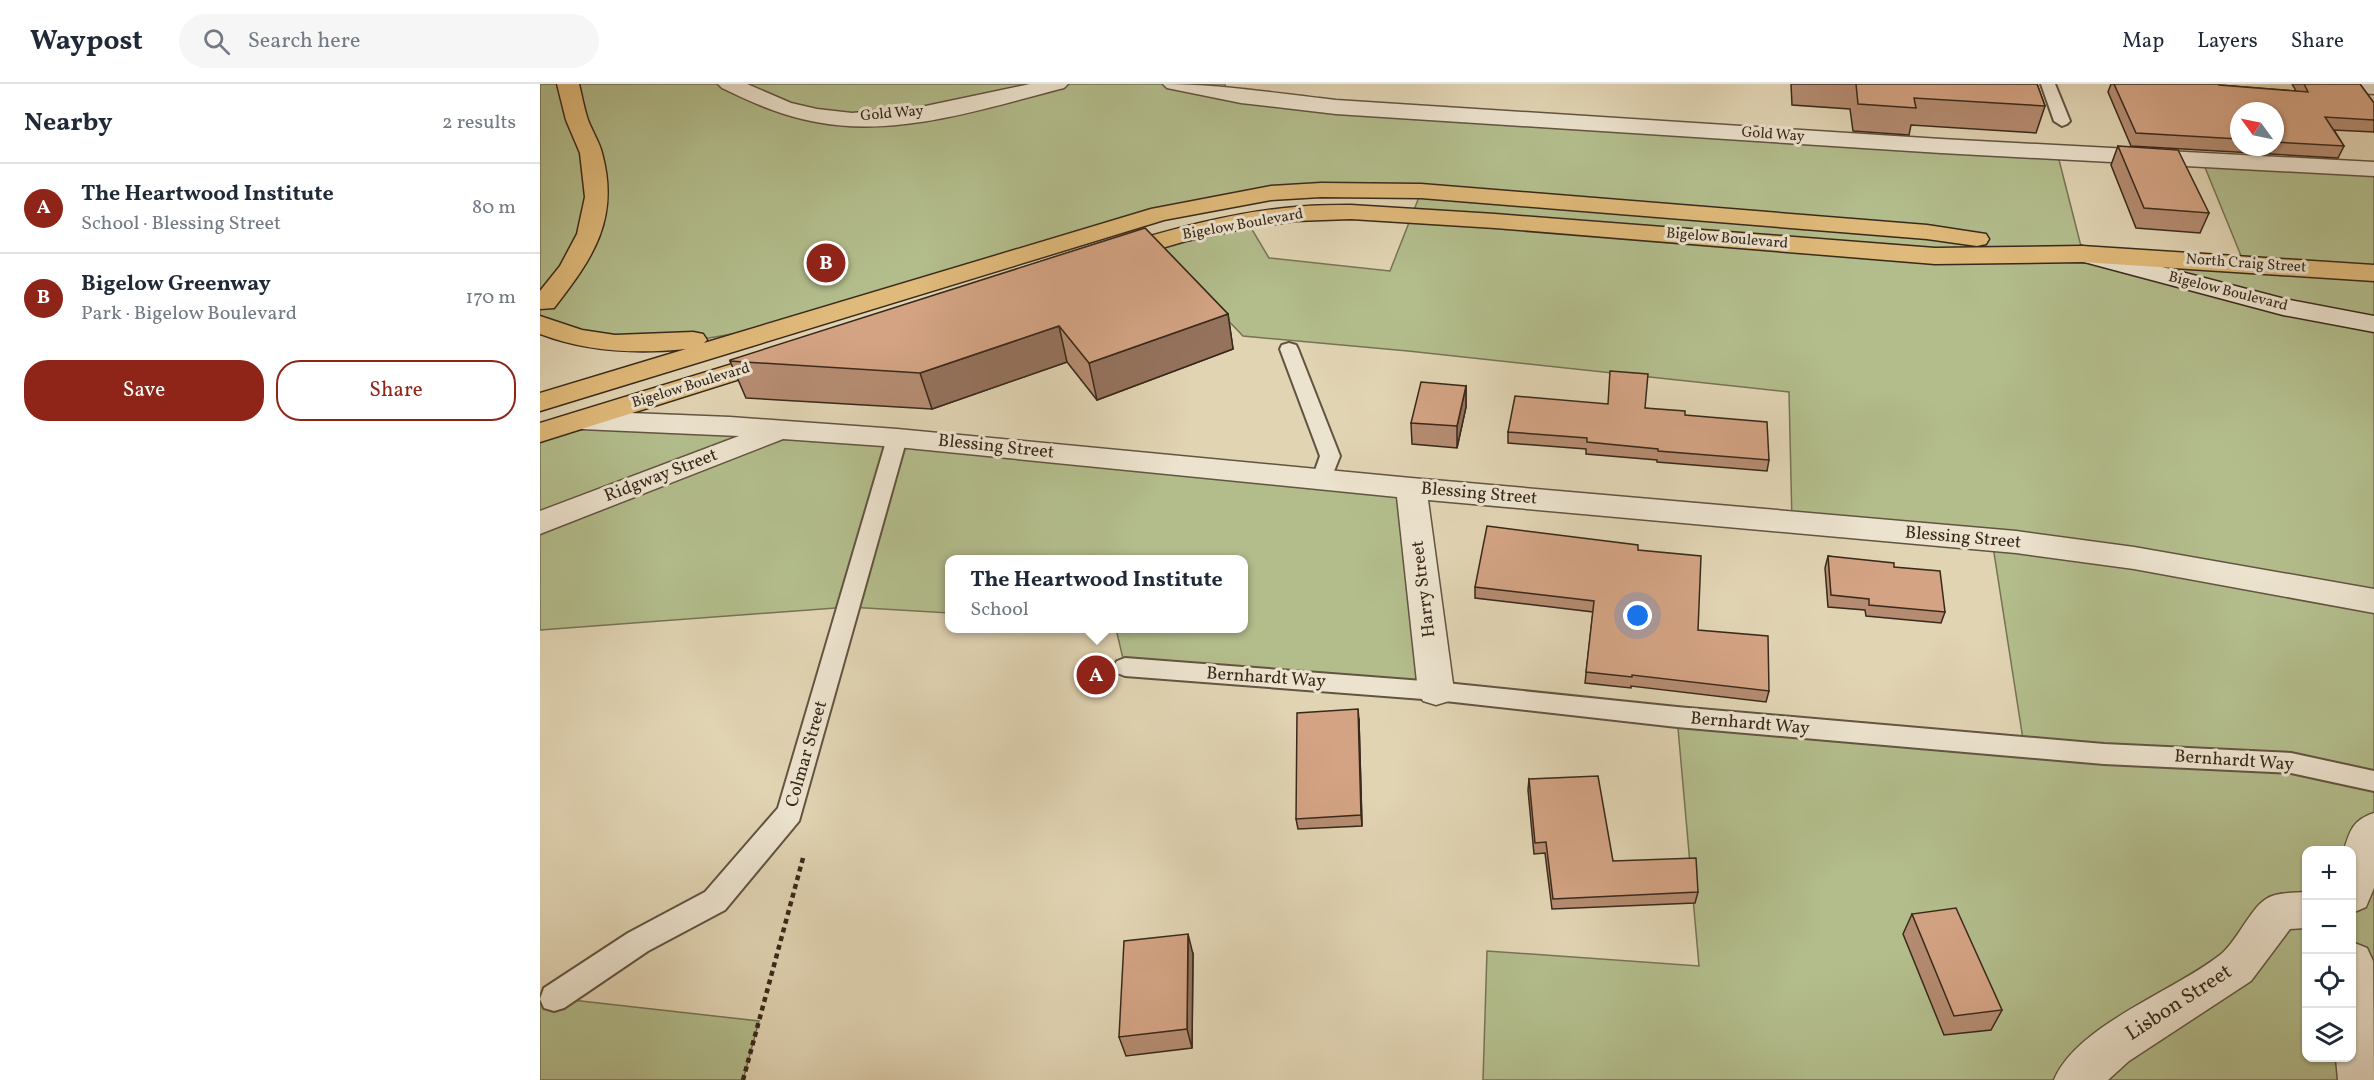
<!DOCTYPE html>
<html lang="en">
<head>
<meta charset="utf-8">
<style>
	:root { --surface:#fff; --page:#f6f6f7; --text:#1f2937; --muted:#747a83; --line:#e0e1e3; --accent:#8f2418 }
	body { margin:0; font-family:Vollkorn,serif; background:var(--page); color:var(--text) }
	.controls { position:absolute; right:18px; bottom:18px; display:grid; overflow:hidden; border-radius:12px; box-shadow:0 2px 4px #0004 }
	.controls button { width:54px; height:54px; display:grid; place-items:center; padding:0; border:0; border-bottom:2px solid var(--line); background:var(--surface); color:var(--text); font:30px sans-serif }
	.compass { position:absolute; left:1690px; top:18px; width:54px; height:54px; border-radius:50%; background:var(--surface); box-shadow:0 2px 4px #0004; rotate:303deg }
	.you { position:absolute; left:1098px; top:532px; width:21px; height:21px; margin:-15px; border:4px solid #fff; border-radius:50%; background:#1a73e8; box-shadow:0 0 0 9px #1a73e833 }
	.badge { display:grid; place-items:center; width:39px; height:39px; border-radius:50%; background:var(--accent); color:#fff; font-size:20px; font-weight:700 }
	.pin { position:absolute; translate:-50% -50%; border:3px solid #fff; box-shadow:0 2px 6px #0006 }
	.popup { position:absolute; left:405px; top:471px; width:303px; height:78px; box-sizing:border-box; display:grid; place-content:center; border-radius:12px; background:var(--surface); filter:drop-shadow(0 2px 4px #0005); font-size:20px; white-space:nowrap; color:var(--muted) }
	.popup b { font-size:22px; color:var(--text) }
	.popup::after { content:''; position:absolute; left:50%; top:100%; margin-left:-12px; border:12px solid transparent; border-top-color:var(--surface) }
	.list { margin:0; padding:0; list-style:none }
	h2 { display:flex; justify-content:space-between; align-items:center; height:78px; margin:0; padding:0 24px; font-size:26px }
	h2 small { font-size:20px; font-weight:400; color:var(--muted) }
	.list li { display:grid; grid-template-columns:39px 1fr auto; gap:18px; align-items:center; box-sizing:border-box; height:90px; padding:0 24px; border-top:2px solid var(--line) }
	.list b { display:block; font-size:22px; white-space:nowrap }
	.list p { margin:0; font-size:20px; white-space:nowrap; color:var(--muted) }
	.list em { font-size:20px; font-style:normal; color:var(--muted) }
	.actions { display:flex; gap:12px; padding:18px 24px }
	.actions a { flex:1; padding:14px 0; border:2px solid var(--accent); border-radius:24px; text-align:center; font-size:21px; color:var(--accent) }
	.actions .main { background:var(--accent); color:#fff }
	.icon { flex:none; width:33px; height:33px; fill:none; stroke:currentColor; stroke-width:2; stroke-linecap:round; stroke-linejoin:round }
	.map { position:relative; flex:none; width:1834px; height:996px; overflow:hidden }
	header { display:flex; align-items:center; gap:36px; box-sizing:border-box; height:84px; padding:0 30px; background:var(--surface); border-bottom:2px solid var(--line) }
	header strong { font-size:28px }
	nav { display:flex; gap:33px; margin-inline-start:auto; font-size:21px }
	.search { width:420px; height:54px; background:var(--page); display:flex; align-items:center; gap:15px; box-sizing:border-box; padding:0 21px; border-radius:33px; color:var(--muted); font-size:22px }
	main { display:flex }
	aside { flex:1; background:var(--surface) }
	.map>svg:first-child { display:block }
</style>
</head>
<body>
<header>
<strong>Waypost</strong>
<div class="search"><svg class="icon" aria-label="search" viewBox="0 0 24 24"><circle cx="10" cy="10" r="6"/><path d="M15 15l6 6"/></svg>Search here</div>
<nav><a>Map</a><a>Layers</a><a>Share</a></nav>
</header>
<main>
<aside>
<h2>Nearby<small>2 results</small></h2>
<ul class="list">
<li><span class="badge">A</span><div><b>The Heartwood Institute</b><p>School · Blessing Street</p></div><em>80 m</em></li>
<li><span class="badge">B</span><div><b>Bigelow Greenway</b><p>Park · Bigelow Boulevard</p></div><em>170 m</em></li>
</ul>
<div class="actions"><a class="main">Save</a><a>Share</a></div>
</aside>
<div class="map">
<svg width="1834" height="996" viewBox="0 0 1834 996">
	<rect width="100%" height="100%" fill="#e1d4b3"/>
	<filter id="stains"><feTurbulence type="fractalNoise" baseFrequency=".00333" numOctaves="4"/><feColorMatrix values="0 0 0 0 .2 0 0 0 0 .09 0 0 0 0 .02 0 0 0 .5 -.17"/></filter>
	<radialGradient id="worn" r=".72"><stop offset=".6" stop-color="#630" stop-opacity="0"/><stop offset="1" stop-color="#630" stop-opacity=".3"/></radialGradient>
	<g fill="#b3bd8c" stroke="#767354" stroke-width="1.5" fill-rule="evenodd">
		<path d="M 0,0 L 685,0 L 686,9 L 1517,68 L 1543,170 L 1704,179 L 1662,76 L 1834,85 L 1834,996 L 943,996 L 947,867 L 1159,882 L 1137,633 L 1484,662 L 1452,456 L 1252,439 L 1249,308 L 868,267 L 703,252 L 613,158 L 707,137 L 729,174 L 850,187 L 881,108 L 679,117 L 267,237 L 169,254 L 110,261 L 0,240 L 0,224 L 19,200 L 0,205 ZM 1766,766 L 1812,766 L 1812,974 L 1766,974 Z"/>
		<polygon points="41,336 871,404 896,607 585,583 576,545 703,544 703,476 409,476 409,529 309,523 0,546 0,349"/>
		<polygon points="14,914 219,937 203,996 0,996 0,915"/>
	</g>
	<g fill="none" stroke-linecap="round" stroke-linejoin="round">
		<g stroke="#635441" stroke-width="4">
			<g id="lane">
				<polygon points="1501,0 1515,0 1530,37 1527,40 1522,42 1514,37"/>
				<polygon points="749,259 756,261 758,265 800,372 789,400 782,402 775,400 772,395 780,372 740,265 742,261"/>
				<polygon points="357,348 364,349 367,354 259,737 185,826 108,867 24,924 14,927 4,924 0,915 4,904 88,849 165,808 238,724 347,354 350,349"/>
				<polygon points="585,574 896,598 1137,623 1564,660 1751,669 1834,687 1834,707 1751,689 1564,680 1137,643 896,616 585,592 577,589 573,583 577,577"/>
			</g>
		</g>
		<g stroke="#635441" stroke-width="3">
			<g id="street">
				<path d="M 178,0 L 207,0 L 251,19 L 277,25 L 312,29 L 381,23 L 490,0 L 528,0 L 524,4 C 446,24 358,54 276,38 C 242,32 213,19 182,4 Z"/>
				<path d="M 623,0 C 681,0 739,10 796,16 L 1401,55 L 1834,78 L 1834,92 L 1401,69 L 796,30 L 701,19 L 627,4 Z"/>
				<polygon points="1757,0 1834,0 1834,10 1768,6 1761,4"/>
				<polygon points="41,327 190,333 357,345 871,394 1476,447 1594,463 1834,505 1834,529 1594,485 1476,469 888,416 914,607 909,617 896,621 883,617 878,607 857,413 357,363 243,355 0,450 0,427 199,352 41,345 31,342 26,336 31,330"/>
				<path d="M 1834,729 L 1834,804 L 1826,823 L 1812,829 L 1812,766 L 1804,766 C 1810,746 1813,736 1834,729 Z"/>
				<path d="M 1766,808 L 1766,844 L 1750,845 L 1711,897 L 1589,977 L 1568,996 L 1514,996 C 1537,941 1633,908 1680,871 C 1696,859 1710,825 1726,815 C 1737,808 1753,809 1766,808 Z"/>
				<polygon points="1812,858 1827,864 1833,877 1834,996 1798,996 1796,974 1812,974"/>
			</g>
		</g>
		<g stroke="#39291b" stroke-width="3">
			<polygon id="secondary" points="1542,162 1745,215 1834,232 1834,248 1743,231 1533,175 1529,170 1533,165"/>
		</g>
		<g stroke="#39291b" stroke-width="3">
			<g id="primary">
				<path d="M 17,0 L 39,0 C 42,12 44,24 48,36 C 52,47 59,57 62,69 C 80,135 53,174 14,224 L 0,225 L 0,207 L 20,182 L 37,150 L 45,113 L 40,69 L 26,36 Z"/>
				<path d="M 781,99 L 881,100 L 1387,141 L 1446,150 L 1449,155 L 1446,160 L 1437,162 L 1387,155 L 881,114 L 781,113 L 731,116 L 624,136 L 0,327 L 0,309 L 146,265 C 96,270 47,268 0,250 L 0,232 L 42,246 L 75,251 L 153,248 L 163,250 L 167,256 L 164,259 L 611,125 L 731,102 Z"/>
				<path d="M 811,121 L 955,130 L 1395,164 L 1542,162 L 1834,181 L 1834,197 L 1542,178 L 1395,180 L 955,144 L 811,135 L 755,137 L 707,144 L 646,157 L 574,178 L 565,175 L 561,170 L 565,165 C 627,147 691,128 755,123 C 774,121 793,121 811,121 Z"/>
				<polygon points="238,266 248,268 252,274 248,280 0,358 0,339"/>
			</g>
		</g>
		<polyline stroke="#39291b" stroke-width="4.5" stroke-dasharray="5 4" stroke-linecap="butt" points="203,996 263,774"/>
		<use href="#lane" fill="#ece3ce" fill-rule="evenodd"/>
		<use href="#street" fill="#ece3ce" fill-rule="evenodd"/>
		<use href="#secondary" fill="#ece3ce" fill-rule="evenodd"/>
		<use href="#primary" fill="#e0ba7a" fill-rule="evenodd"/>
	</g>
	<g fill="#b58c71" stroke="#39291b" stroke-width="1.5" fill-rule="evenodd">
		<polygon points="1251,0 1497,0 1505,22 1496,49 1371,41 1369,51 1313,47 1310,25 1252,21"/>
		<path d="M 1571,0 L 1678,0 L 1679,1 L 1756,7 L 1752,0 L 1820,0 L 1834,19 L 1834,48 L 1794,46 L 1804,62 L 1798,74 L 1591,62 L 1568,8 ZM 1699,27 L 1735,27 L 1735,63 L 1699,63 Z"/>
		<polygon points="1578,62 1669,129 1660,149 1596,144 1571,81"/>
		<polygon points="605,144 688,230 693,265 557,316 527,278 392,325 206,314 190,277"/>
		<polygon points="926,302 926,323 917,364 872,360 871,339"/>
		<polygon points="1105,324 1145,331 1229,376 1227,387 1117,378 1117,376 1046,370 1046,365 968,359 968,348"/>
		<polygon points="1098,466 1158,546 1229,607 1226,618 1091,602 1091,604 1045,599 1053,528 935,514 935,503"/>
		<polygon points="1288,472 1354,483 1405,528 1401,539 1326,532 1325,526 1288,523 1285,484"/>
		<polygon points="819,636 822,742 758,745 756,735"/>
		<polygon points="989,695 1073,777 1158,808 1155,819 1012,825 1005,769 994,770 988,706"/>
		<polygon points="1372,830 1462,926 1451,946 1404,951 1363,850"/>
		<polygon points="653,870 652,964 586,972 579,953"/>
	</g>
	<g fill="#94725c" stroke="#39291b" stroke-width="1.5">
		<polygon points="688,230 693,265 557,316 549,279"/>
		<polygon points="519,242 527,278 392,325 380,289"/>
		<polygon points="926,302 926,323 917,364 917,342"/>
		<polygon points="818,625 819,636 822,742 821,731"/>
		<polygon points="648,850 653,870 652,964 647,945"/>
	</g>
	<g fill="#d3a383" stroke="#39291b" stroke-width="1.5">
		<polygon points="1316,0 1497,0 1505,22 1374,14 1376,24 1318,20"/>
		<polygon points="1574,0 1678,0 1679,1 1768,8 1764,0 1820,0 1834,19 1834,36 1785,33 1804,62 1735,58 1735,27 1699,27 1699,55 1596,49"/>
		<polygon points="1578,62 1638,66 1669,129 1604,124"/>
		<polygon points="605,144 688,230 549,279 519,242 380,289 190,277 190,276"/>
		<polygon points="1070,287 1108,290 1105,324 1145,327 1145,331 1227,338 1229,376 1118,367 1118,365 1047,358 1047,354 968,348 975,312 1068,320"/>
		<polygon points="881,298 926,302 917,342 871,339"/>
		<polygon points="947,442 1098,461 1098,466 1161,472 1158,546 1228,552 1229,607 1092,591 1092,593 1046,588 1054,517 935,503"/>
		<polygon points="1288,472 1354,479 1354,483 1400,487 1405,528 1329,521 1329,515 1291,511"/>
		<polygon points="818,625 821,731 756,735 757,629"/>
		<polygon points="1058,692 1073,777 1156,774 1158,808 1013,815 1006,758 995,759 989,695"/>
		<polygon points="1416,824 1462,926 1414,932 1372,830"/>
		<polygon points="648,850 647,945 579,953 584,857"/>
	</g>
	<g text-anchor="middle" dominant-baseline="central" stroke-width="6" stroke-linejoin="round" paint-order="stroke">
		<g font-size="15" fill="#39291b" stroke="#ece3ce">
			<text transform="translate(352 30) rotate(-5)">Gold Way</text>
			<text transform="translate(1233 51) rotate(4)">Gold Way</text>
			<text transform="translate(703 141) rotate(-10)">Bigelow Boulevard</text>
			<text transform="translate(1187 155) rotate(5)">Bigelow Boulevard</text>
			<text transform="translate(1706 180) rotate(4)">North Craig Street</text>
			<text transform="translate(1688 208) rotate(14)">Bigelow Boulevard</text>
			<text transform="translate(151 302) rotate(-17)">Bigelow Boulevard</text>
		</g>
		<g font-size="18" fill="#39291b" stroke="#ece3ce">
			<text transform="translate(456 363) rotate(6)">Blessing Street</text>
			<text transform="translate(121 392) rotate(-21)">Ridgway Street</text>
			<text transform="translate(939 410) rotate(5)">Blessing Street</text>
			<text transform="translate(1423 454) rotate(5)">Blessing Street</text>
			<text transform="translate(884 505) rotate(-97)">Harry Street</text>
			<text transform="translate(726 594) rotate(4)">Bernhardt Way</text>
			<text transform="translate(1210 640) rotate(5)">Bernhardt Way</text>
			<text transform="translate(267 670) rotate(-74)">Colmar Street</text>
			<text transform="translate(1694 677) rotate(4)">Bernhardt Way</text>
		</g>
		<g font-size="21" fill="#39291b" stroke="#ece3ce">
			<text transform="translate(1639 919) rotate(-33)">Lisbon Street</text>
		</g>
	</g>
	<rect width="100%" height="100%" filter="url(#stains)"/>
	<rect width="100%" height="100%" fill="url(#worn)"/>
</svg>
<div class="controls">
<button>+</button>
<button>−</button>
<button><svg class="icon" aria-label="locate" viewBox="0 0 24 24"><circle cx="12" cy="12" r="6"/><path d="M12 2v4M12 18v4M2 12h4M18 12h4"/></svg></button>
<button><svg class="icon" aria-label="layers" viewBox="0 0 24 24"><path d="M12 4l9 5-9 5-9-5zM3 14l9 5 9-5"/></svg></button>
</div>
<svg class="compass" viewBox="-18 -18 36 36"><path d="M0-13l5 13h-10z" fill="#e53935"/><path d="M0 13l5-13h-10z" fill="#747a83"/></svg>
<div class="you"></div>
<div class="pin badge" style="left:556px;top:591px">A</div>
<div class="popup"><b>The Heartwood Institute</b>School</div>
<div class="pin badge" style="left:286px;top:179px">B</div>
</div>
</main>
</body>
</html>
